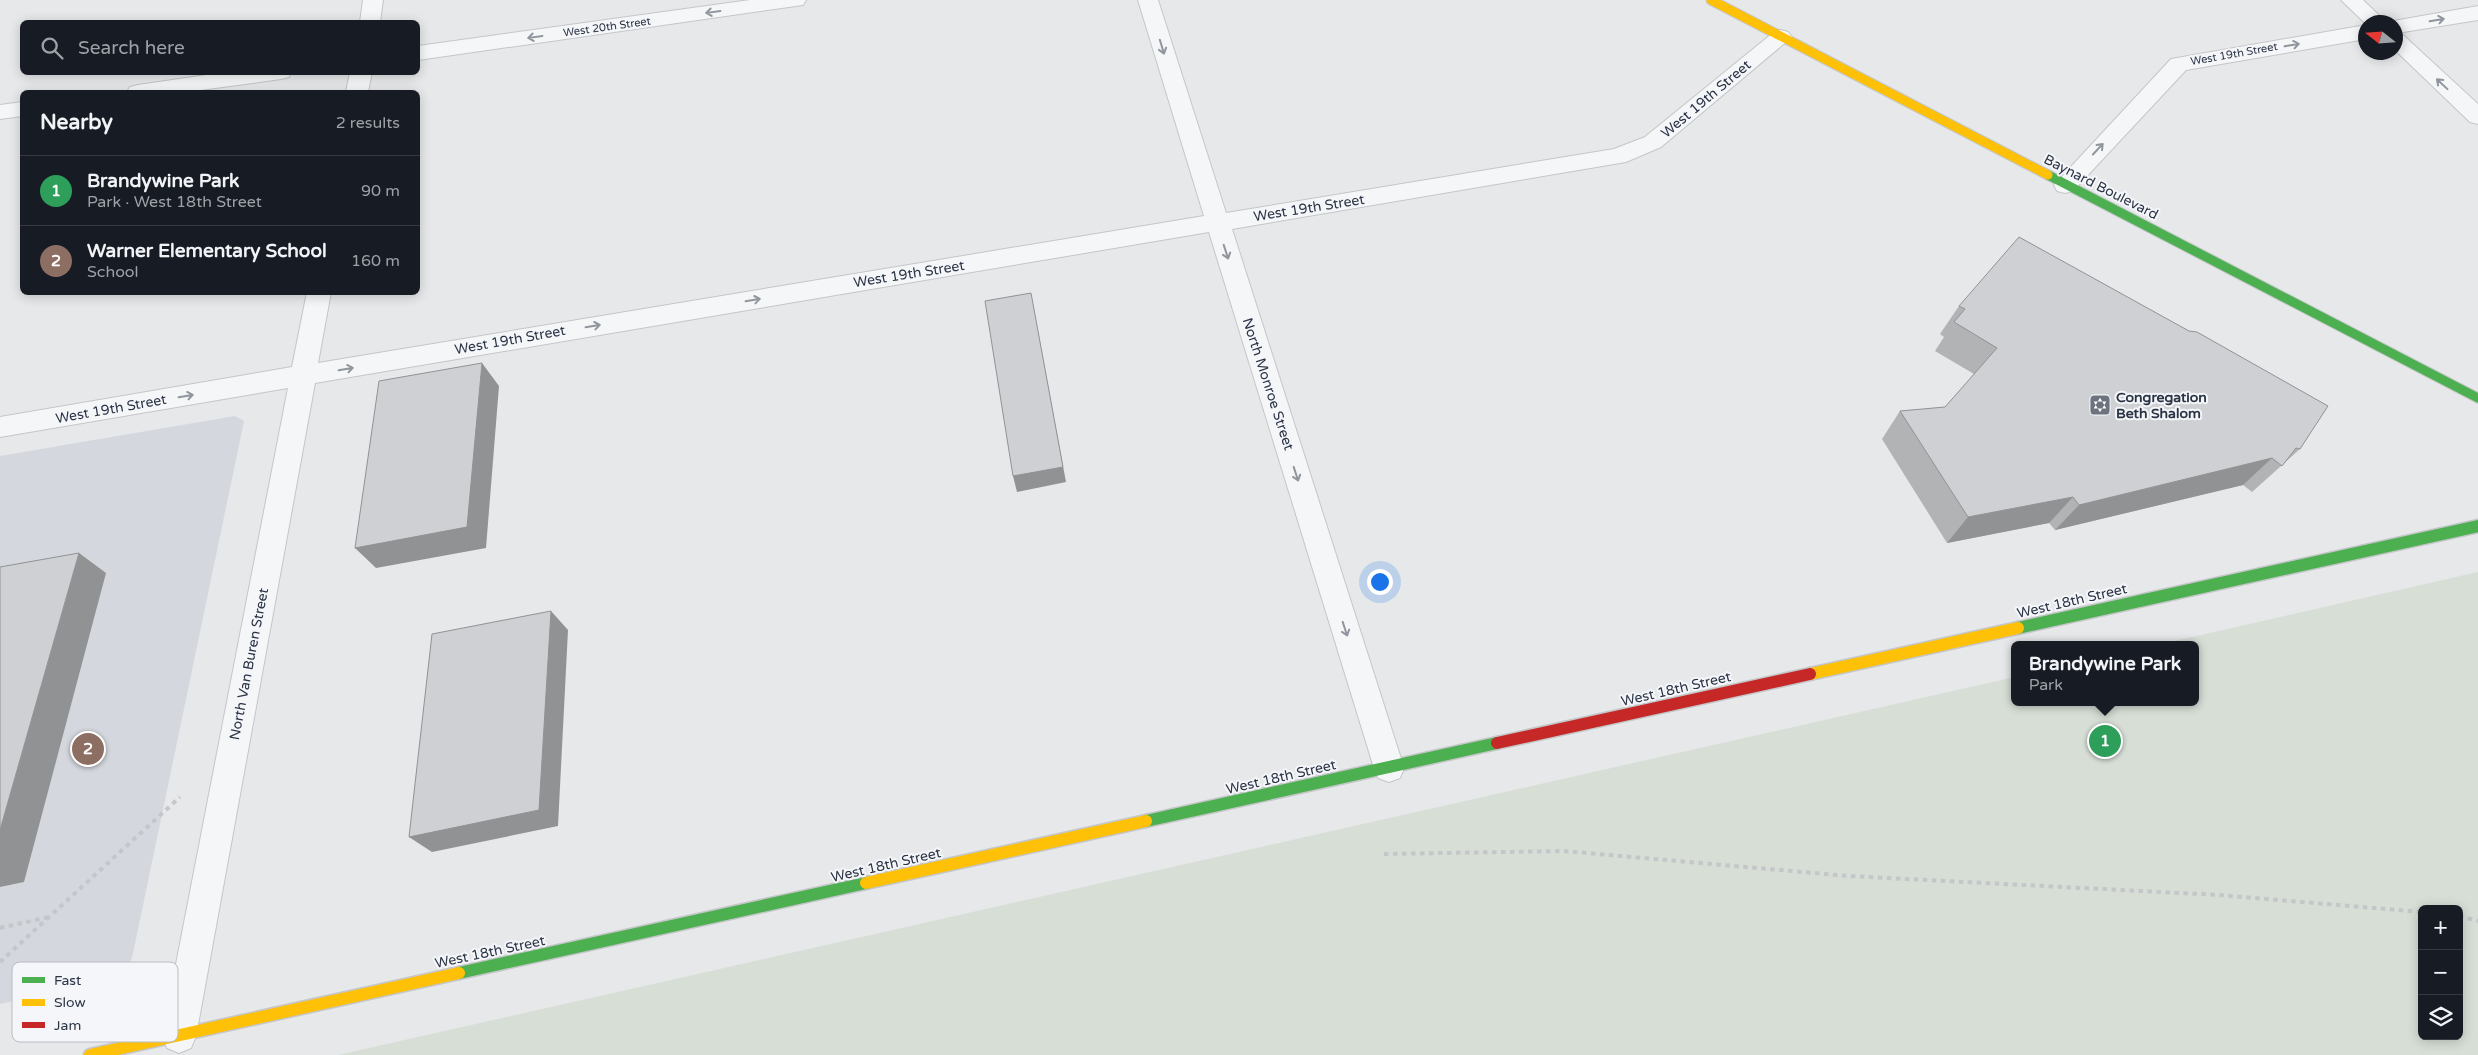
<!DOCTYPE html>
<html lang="en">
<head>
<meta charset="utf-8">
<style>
	:root { --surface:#171b24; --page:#20242c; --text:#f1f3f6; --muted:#9ea1a6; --line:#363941; --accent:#6c737f }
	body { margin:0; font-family:"Varela Round",sans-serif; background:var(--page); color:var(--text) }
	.controls { position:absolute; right:15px; bottom:15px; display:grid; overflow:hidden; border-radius:8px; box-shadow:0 2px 12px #0003 }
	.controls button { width:45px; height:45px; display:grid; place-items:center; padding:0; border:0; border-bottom:1px solid var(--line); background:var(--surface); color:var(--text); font:25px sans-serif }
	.compass { position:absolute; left:2358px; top:15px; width:45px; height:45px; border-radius:50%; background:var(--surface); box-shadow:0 2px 12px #0003; rotate:287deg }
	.you { position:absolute; left:1379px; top:581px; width:18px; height:18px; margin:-12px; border:4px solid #fff; border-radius:50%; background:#1a73e8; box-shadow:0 0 0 8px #1a73e833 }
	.badge { display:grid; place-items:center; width:32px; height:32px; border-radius:50%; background:var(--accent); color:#fff; font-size:16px; font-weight:700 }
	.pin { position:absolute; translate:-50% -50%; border:2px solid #fff; box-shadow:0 1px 5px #0006 }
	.popup { position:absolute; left:2011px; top:641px; width:188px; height:65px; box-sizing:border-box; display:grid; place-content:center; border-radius:8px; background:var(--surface); filter:drop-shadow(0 1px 4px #0005); font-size:16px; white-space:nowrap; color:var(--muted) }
	.popup b { font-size:19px; color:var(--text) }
	.popup::after { content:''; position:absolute; left:50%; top:100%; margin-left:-10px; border:10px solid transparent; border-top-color:var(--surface) }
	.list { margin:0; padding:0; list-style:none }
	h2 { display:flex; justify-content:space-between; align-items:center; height:65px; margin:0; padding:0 20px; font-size:21px }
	h2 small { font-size:16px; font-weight:400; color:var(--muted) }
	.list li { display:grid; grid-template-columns:32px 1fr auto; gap:15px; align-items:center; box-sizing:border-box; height:70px; padding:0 20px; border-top:1px solid var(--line) }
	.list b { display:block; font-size:19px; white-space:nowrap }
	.list p { margin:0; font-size:16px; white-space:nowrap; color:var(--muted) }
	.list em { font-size:16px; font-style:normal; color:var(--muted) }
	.icon { flex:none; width:28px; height:28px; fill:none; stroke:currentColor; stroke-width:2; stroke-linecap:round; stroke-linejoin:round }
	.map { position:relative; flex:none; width:2478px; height:1055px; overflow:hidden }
	.search { position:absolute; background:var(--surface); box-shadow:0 2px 12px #0003; left:20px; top:20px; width:400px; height:55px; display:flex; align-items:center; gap:12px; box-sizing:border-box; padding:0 18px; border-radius:8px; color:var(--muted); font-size:19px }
	.panel { position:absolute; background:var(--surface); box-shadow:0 2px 12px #0003; left:20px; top:90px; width:400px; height:205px; border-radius:8px }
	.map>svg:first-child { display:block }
</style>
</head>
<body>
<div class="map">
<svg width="2478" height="1055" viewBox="0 0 2478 1055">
	<rect width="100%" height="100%" fill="#e6e8ea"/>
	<polygon fill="#d4d7dd" points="235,416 244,421 132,958 125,971 110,981 0,1004 0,456"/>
	<path fill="#d6ded6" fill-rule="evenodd" d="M 2478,572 L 2478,1055 L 338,1055 L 2015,677 L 2015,702 L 2195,702 L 2195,645 L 2157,645 ZM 2422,909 L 2459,909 L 2459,1036 L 2422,1036 Z"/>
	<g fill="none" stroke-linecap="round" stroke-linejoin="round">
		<g stroke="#c4c6c8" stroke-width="2">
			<g id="street">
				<polygon points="363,0 383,0 380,22 360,22"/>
				<polygon points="750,0 806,0 803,5 418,60 418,46"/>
				<polygon points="1138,0 1158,0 1226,213 1614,149 1645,137 1774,32 1781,30 1788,32 1792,37 1661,147 1626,162 1232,229 1404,768 1400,778 1389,782 1378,778 1374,768 1209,232 315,383 196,1036 191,1048 179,1053 167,1048 162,1036 288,388 0,437 0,417 292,367 307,292 331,292 318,363 1204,216"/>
				<polygon points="2341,0 2363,0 2386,22 2366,24"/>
				<polygon points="2478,6 2478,20 2397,33 2403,35 2478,104 2478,124 2470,122 2396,51 2396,22 2388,22"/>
				<polygon points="2366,25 2366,39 2186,70 2073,191 2065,193 2057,191 2054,185 2171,59"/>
				<polygon points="227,72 291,72 289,77 281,79 186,92 127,92 130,87 138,85"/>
				<polygon points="350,72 372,72 368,92 346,92"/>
				<polygon points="22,102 22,116 0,119 0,105"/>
			</g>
		</g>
		<g stroke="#c4c6c8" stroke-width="11">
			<polyline id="fast-far1" points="2048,175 2478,398"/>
		</g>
		<g stroke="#c4c6c8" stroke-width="15">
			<g id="fast">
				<polyline points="2018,628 2478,526"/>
				<polyline points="1146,821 1497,743"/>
				<polyline points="459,973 866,883"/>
			</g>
		</g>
		<g stroke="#c4c6c8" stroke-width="11">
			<polyline id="slow-far1" points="1711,0 2048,175"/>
		</g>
		<g stroke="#c4c6c8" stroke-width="15">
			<g id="slow">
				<polyline points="1810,674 2018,628"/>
				<polyline points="866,883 1146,821"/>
				<polyline points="90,1055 459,973"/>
			</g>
		</g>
		<g stroke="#c4c6c8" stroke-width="15">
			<polyline id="jam" points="1497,743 1810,674"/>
		</g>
		<g stroke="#c5c6ca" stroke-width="4" stroke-dasharray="4.5 4.5" stroke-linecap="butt">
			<polyline points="1384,854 1564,851 1848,876 2219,895 2422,912"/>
			<polyline points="2459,916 2478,921"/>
			<polyline points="0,928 49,917"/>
			<polyline points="0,962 180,797"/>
		</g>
		<use href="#street" fill="#f5f6f7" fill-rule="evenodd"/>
		<use href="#fast-far1" stroke="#4caf50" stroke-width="9"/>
		<use href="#fast" stroke="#4caf50" stroke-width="12"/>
		<use href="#slow-far1" stroke="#ffc107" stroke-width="9"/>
		<use href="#slow" stroke="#ffc107" stroke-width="12"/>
		<use href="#jam" stroke="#c62828" stroke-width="12"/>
	</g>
	<polygon fill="#b1b3b5" points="1959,306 2300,449 2252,492 2243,485 2055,530 2049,523 1947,543 1882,439 1900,411 1945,407 1974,374 1935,351 1944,337 1940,334"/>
	<g fill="#909294">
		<polygon points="1034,310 1066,482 1017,492 1013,476"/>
		<polygon points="482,363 499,386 486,548 376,568 355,548"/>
		<polygon points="2272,458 2243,485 2055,530 2079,505"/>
		<polygon points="2073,497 2049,523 1947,543 1968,517"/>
		<polygon points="79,553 106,573 24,882 0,887 0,830"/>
		<polygon points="551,611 568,630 558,826 432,852 409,837"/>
	</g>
	<g fill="#ced0d3" stroke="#909294">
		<polygon points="2019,237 2189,331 2197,332 2328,406 2300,449 2296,448 2282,466 2272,458 2079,505 2073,497 1968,517 1900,411 1945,407 1997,348 1954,322 1965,309 1959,306"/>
		<polygon points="1031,293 1063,467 1013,476 985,301"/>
		<polygon points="482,363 467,527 355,548 379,381"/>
		<polygon points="79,553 0,830 0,567"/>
		<polygon points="551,611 539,810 409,837 432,634"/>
	</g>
	<defs><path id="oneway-shaft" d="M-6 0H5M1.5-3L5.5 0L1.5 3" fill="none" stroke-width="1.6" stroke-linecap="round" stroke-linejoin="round" transform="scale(1.25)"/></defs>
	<g stroke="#90959e">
		<use href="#oneway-shaft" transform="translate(713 12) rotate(172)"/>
		<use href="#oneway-shaft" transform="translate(2437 20) rotate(-10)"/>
		<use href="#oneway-shaft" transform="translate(535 37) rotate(172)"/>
		<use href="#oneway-shaft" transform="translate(2292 45) rotate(-10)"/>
		<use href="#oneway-shaft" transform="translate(1162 47) rotate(73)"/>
		<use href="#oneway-shaft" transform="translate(2442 84) rotate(-137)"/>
		<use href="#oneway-shaft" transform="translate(2098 149) rotate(-47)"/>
		<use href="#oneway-shaft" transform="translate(1226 252) rotate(72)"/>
		<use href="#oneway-shaft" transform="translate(753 300) rotate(-9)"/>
		<use href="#oneway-shaft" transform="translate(593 326) rotate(-9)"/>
		<use href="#oneway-shaft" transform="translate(346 369) rotate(-10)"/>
		<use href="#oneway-shaft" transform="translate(186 396) rotate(-10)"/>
		<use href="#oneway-shaft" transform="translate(1296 474) rotate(72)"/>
		<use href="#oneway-shaft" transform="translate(1345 629) rotate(72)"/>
	</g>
	<defs>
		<g id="synagogue-square" transform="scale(1.125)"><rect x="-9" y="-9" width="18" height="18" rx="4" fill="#6c737f" stroke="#f4f6f9"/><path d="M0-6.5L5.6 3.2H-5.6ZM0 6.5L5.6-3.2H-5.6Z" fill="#fff"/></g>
	</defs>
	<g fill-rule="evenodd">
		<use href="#synagogue-square" x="2100" y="405"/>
	</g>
	<g text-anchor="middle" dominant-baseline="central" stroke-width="4" stroke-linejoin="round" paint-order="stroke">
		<g font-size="11" fill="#2b3445" stroke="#f4f6f9">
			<text transform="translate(607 27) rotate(-8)">West 20th Street</text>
			<text transform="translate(2234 54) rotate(-10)">West 19th Street</text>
		</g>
		<g font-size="14" fill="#2b3445" stroke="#f4f6f9">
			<text transform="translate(1706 99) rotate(-40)">West 19th Street</text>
			<text transform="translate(2101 187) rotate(27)">Baynard Boulevard</text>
			<text transform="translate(1309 208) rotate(-9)">West 19th Street</text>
			<text transform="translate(909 274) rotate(-9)">West 19th Street</text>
			<text transform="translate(510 340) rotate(-10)">West 19th Street</text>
			<text transform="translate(1268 384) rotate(72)">North Monroe Street</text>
			<text transform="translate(111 409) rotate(-10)">West 19th Street</text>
			<text transform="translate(2072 601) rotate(-13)">West 18th Street</text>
			<text transform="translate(249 664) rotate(-79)">North Van Buren Street</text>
			<text transform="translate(1676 689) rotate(-13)">West 18th Street</text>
			<text transform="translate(1281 777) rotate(-13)">West 18th Street</text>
			<text transform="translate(886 865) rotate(-13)">West 18th Street</text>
			<text transform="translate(490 952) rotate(-12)">West 18th Street</text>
		</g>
		<g font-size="14" font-weight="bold" fill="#2b3445" stroke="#f4f6f9" text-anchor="start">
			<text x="2116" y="397">Congregation<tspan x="2116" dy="16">Beth Shalom</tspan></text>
		</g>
	</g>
	<rect x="12" y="962" width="166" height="80" rx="8" fill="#f4f6f9" stroke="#b8bcc3" stroke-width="1"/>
	<rect x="22" y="977" width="23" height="6" fill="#4caf50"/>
	<rect x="22" y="999" width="23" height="7" fill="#ffc107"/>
	<rect x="22" y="1022" width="23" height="6" fill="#c62828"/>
	<g font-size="14" fill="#2b3445">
		<text x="54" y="985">Fast</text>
		<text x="54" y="1007">Slow</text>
		<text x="54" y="1030">Jam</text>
	</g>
</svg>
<div class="controls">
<button>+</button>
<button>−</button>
<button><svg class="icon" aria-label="layers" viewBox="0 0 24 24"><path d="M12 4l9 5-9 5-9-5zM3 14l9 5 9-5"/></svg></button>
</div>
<svg class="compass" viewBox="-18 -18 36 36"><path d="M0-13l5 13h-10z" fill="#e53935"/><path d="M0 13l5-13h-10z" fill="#9ea1a6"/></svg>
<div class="you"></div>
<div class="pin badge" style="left:2105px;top:741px;background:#2e9e5b">1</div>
<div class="popup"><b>Brandywine Park</b>Park</div>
<div class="pin badge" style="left:88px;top:749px;background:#8d6e63">2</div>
<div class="search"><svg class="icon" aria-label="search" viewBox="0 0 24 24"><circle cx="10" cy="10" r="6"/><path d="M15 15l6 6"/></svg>Search here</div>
<section class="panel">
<h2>Nearby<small>2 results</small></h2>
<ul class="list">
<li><span class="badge" style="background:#2e9e5b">1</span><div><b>Brandywine Park</b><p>Park · West 18th Street</p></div><em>90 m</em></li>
<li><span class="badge" style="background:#8d6e63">2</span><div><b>Warner Elementary School</b><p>School</p></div><em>160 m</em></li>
</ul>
</section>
</div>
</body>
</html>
